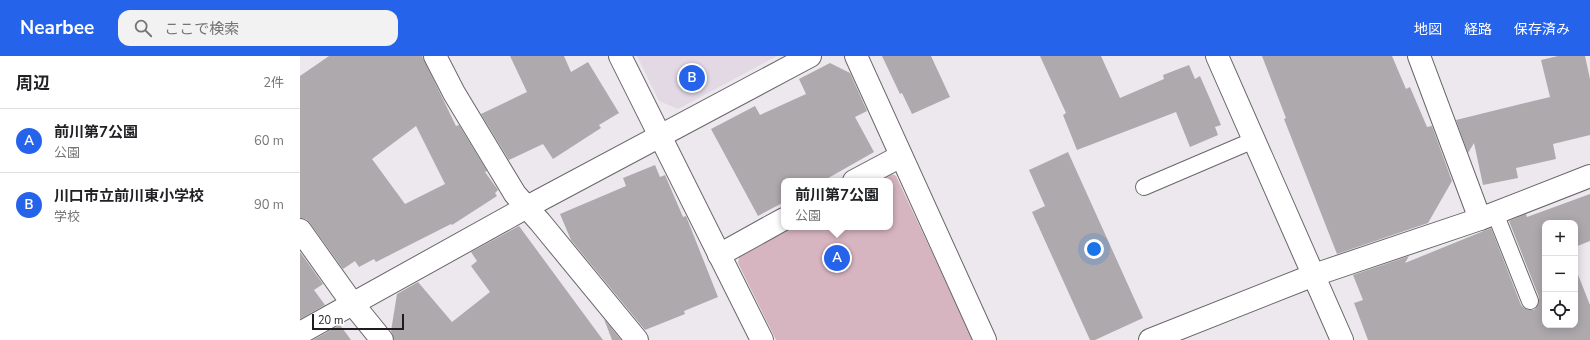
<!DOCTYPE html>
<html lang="ja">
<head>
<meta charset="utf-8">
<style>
	:root { --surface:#fff; --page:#f2f2f2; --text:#202124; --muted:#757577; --line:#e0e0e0; --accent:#2563eb }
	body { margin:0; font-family:"Nunito Sans","Noto Sans JP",sans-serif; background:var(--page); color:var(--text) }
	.controls { position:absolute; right:12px; bottom:12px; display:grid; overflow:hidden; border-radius:8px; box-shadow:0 2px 10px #0003 }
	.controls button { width:36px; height:36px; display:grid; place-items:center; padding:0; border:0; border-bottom:1px solid var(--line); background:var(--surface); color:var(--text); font:20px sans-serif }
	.scale { position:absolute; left:12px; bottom:10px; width:92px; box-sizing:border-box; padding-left:4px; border:2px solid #1d1c1e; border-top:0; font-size:11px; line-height:14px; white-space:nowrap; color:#1d1c1e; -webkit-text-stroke:3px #fff; paint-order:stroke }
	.you { position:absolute; left:794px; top:193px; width:14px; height:14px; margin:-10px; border:3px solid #fff; border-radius:50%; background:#1a73e8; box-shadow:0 0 0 6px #1a73e833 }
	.badge { display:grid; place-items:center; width:26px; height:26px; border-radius:50%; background:var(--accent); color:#fff; font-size:13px; font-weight:700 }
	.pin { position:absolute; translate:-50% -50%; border:2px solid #fff; box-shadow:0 1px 4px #0006 }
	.popup { position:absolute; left:481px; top:122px; width:112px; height:52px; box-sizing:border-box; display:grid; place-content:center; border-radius:8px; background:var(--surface); filter:drop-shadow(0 1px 3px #0005); font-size:13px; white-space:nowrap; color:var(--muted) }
	.popup b { font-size:15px; color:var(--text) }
	.popup::after { content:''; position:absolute; left:50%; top:100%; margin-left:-8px; border:8px solid transparent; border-top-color:var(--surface) }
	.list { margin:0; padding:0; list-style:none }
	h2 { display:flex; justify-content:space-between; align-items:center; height:52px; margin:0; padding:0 16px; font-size:17px }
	h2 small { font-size:13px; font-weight:400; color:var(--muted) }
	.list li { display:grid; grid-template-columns:26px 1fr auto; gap:12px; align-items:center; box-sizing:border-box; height:64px; padding:0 16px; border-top:1px solid var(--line) }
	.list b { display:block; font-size:15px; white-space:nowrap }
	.list p { margin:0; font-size:13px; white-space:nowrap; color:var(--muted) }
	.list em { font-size:13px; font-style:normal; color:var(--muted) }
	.icon { flex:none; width:22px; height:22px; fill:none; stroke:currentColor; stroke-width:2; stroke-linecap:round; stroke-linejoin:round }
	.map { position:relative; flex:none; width:1290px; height:284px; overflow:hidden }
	header { display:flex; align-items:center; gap:24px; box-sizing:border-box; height:56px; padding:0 20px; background:var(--accent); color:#fff }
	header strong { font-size:19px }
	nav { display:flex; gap:22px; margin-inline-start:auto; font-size:14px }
	.search { width:280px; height:36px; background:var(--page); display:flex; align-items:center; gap:10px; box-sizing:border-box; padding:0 14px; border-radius:12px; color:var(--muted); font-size:15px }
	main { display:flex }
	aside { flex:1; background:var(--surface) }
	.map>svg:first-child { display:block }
</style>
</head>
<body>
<header>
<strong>Nearbee</strong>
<div class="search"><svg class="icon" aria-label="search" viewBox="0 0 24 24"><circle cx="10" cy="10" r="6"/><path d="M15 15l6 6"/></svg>ここで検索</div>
<nav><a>地図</a><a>経路</a><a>保存済み</a></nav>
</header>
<main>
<aside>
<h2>周辺<small>2件</small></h2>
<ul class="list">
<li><span class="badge">A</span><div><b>前川第7公園</b><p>公園</p></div><em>60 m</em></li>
<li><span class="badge">B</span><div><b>川口市立前川東小学校</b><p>学校</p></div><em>90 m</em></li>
</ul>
</aside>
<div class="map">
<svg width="1290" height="284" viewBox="0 0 1290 284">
	<rect width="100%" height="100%" fill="#ece8ed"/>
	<polygon fill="#e2d9e4" points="337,0 477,0 378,53 359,45"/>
	<polygon fill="#d7b5c0" points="587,115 596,120 673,284 476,284 438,207 440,197 486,171 590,171 590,125 568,125"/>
	<g fill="#aea9ad" fill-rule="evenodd">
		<path d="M 29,0 L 122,0 L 156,70 L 159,69 L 187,115 L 185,116 L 198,134 L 195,137 L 197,140 L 152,169 L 151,168 L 76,206 L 74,203 L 59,211 L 55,205 L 43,213 L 10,167 L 6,163 L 0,162 L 0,20 ZM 116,70 L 145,128 L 105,148 L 72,103 Z"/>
		<polygon points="210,0 264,0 271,16 288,6 319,57 299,69 301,72 253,103 243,88 209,104 181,58 227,36"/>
		<polygon points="582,0 631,0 650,41 612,58 602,37 600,38"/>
		<polygon points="740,0 801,0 820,42 864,23 863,19 889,9 895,23 900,20 910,43 921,69 915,71 918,79 890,91 876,56 777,94 763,59 766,57"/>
		<polygon points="962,0 1092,0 1106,33 1110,31 1127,71 1132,70 1152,125 1128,167 1037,198 984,63 986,62"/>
		<polygon points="1258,0 1285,0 1290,23 1290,79 1253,88 1256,103 1216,112 1218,122 1183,129 1174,87 1168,97 1156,64 1250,41 1241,4"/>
		<polygon points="530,7 550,17 567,55 555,61 574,96 523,125 484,125 484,146 458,160 411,73 455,50 460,59 506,38 499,23"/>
		<polygon points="768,96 843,262 795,284 790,284 732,156 745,150 729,114"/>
		<polygon points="355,109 360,121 365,119 383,161 386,160 418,241 384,255 385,258 345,274 271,184 260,158 326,130 323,122"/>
		<polygon points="1290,138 1290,185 1275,191 1275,167 1245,167 1245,269 1275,269 1275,211 1290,249 1290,284 1068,284 1054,247 1063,244 1053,219 1109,200 1105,207 1191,172 1221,249 1224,252 1228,254 1234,254 1239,247 1239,241 1209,165 1226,158 1227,161"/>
		<polygon points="219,170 303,284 94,284 91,275 97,238 118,226 152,266 190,236 171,210 177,205 171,196"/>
		<polygon points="0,196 23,228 14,234 25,249 0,263"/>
		<polygon points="304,263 321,284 312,284"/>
		<polygon points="40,269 51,284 13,284"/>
	</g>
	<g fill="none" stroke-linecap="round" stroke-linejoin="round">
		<g stroke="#69666a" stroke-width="18">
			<g id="service">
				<polyline points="844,131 954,84"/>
				<polyline points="1195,157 1230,245"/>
			</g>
		</g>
		<g stroke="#69666a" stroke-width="24">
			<g id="minor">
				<polyline points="135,0 154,37 215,138 240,166 337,284"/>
				<polyline points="320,0 462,284"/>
				<polyline points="556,0 685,284"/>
				<polyline points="1119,0 1180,163"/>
				<polyline points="554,125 601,100"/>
				<polyline points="0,174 52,247 82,284"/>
				<polyline points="419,199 484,163"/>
				<polyline points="0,277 227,151 510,0"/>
				<polyline points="850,284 1014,219 1180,163 1290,120"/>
			</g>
		</g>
		<g stroke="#69666a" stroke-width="24">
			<polyline id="tertiary" points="917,0 1042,284"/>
		</g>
		<use href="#service" stroke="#fff" stroke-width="16"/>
		<use href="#minor" stroke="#fff" stroke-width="22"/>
		<use href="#tertiary" stroke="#fff" stroke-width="22"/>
	</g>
</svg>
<div class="controls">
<button>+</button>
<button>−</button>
<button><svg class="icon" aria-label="locate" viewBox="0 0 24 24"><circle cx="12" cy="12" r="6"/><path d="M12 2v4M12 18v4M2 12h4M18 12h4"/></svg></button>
</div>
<div class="scale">20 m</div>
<div class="you"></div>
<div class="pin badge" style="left:537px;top:202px">A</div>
<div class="popup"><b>前川第7公園</b>公園</div>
<div class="pin badge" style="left:392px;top:22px">B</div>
</div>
</main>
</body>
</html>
